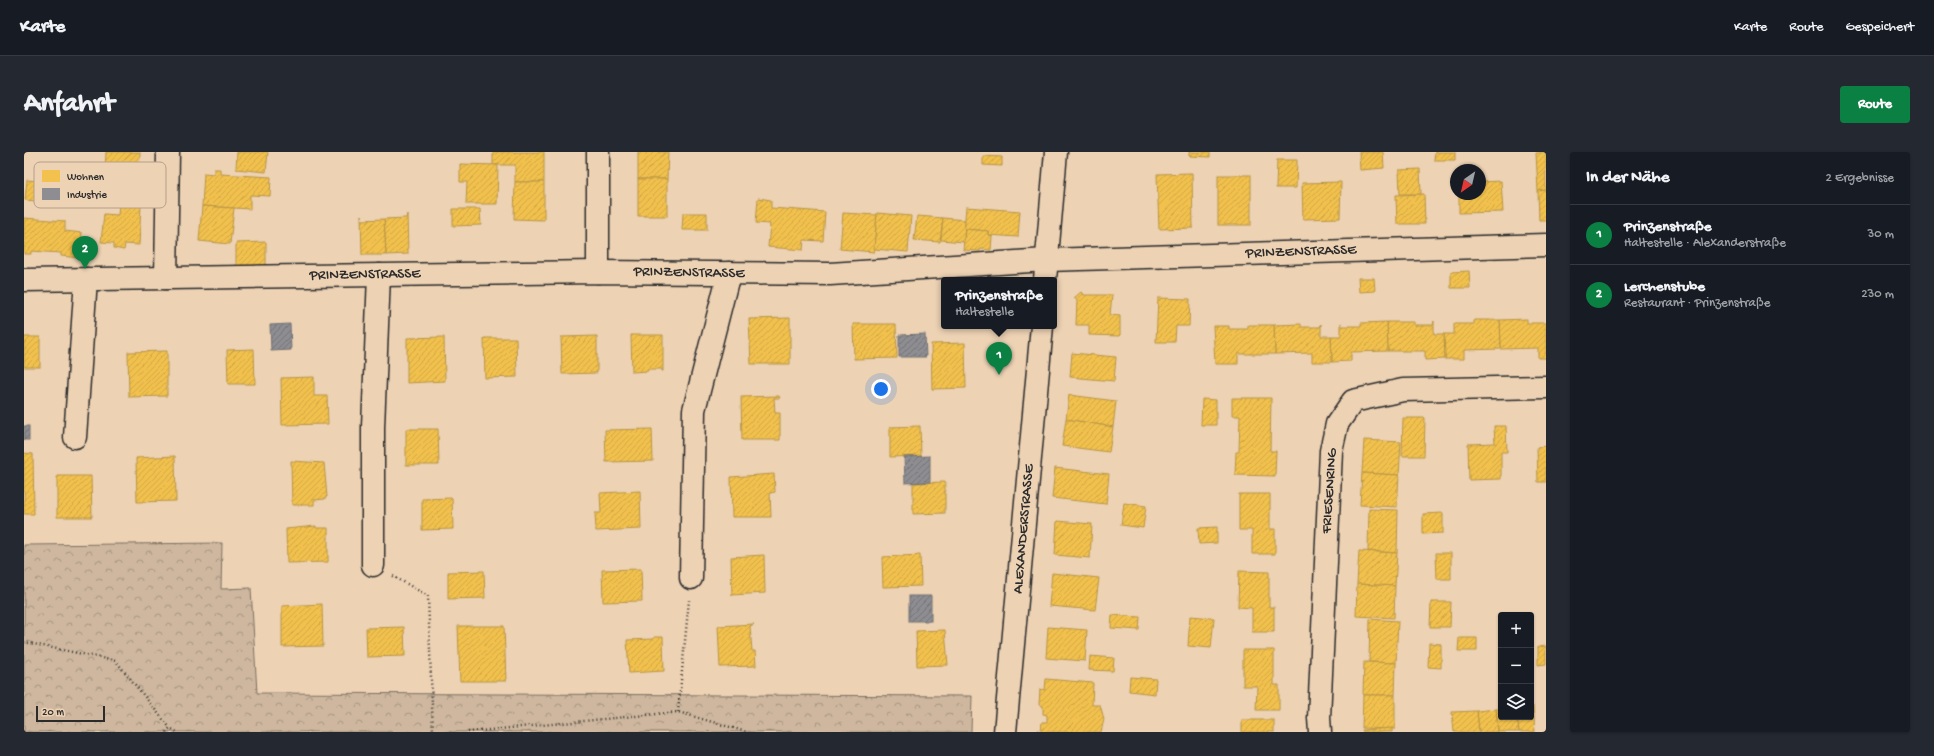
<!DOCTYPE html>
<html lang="de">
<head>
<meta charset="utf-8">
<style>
	:root { --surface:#171b24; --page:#242831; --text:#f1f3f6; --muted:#9ea1a6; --line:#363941; --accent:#0b8043 }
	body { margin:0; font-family:"Gochi Hand",sans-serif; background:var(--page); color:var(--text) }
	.controls { position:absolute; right:12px; bottom:12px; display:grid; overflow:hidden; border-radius:4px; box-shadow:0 1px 3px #0004 }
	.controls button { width:36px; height:36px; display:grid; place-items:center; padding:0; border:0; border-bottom:1px solid var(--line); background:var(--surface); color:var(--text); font:20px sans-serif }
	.compass { position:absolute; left:1426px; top:12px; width:36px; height:36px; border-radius:50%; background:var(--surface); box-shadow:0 1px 3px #0004; rotate:214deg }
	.scale { position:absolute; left:12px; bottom:10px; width:69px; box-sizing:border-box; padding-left:4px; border:2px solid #2b2b2b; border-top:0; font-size:11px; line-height:14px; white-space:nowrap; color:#2b2b2b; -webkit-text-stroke:3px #edd2b4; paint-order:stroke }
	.you { position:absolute; left:857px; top:237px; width:14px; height:14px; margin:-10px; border:3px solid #fff; border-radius:50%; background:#1a73e8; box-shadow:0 0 0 6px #1a73e833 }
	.badge { display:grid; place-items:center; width:26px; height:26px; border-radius:50%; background:var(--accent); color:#fff; font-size:13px; font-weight:700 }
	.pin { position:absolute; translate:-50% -33px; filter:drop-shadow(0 1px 2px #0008) }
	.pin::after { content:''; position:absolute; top:21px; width:14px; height:12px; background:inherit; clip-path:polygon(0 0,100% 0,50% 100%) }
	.popup { position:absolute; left:917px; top:125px; width:116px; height:52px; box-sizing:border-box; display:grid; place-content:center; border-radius:4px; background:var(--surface); filter:drop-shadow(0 1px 3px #0005); font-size:13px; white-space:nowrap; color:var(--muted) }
	.popup b { font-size:15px; color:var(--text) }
	.popup::after { content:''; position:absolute; left:50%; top:100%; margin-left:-8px; border:8px solid transparent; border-top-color:var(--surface) }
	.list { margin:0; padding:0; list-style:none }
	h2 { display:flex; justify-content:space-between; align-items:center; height:52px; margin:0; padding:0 16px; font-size:17px }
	h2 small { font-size:13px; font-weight:400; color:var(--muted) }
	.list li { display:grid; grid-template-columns:26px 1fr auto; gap:12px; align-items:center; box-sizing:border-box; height:60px; padding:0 16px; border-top:1px solid var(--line) }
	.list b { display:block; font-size:15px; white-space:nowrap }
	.list p { margin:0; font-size:13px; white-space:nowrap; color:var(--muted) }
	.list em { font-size:13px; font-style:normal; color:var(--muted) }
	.icon { flex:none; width:22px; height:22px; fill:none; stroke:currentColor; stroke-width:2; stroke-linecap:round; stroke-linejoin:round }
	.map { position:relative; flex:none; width:1522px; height:580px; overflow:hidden; border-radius:4px }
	header { display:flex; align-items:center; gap:24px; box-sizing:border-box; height:56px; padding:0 20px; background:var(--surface); border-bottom:1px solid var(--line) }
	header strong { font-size:19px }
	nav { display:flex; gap:22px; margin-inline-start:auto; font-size:14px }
	.intro { display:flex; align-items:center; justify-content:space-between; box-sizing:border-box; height:96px; padding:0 24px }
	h1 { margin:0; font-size:28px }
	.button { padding:10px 18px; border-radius:4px; background:var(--accent); color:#fff; font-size:14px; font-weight:700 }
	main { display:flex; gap:24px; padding:0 24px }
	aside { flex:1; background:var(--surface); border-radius:4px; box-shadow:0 1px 3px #0004 }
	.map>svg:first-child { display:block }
</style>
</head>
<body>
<header>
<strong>Karte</strong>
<nav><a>Karte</a><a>Route</a><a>Gespeichert</a></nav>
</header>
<div class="intro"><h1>Anfahrt</h1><a class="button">Route</a></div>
<main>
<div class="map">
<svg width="1522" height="580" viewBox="0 0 1522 580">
	<defs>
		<pattern id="forest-crowns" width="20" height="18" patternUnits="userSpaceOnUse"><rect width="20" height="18" fill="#ceb79e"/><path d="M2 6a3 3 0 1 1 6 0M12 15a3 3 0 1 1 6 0" fill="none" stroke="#a79581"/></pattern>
		<pattern id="homes-hatch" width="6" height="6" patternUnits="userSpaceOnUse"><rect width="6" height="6" fill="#f2c14e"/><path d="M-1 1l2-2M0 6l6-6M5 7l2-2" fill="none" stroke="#d0a644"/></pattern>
		<pattern id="industry-hatch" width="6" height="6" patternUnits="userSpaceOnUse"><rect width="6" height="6" fill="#8d8d92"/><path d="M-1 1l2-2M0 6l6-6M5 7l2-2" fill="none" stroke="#737377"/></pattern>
	</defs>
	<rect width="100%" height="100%" fill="#edd2b4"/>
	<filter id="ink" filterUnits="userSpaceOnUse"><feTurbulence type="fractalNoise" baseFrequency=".025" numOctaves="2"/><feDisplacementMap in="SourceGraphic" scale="8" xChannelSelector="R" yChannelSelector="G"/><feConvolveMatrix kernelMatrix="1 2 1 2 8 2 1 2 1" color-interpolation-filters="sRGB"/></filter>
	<g filter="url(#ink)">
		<polygon fill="url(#forest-crowns)" stroke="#7c7164" points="198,391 197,437 227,436 233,541 948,544 947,580 0,580 0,393"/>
		<g fill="url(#homes-hatch)" stroke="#b69444">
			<polygon points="82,0 116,0 115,21 81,20"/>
			<polygon points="213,0 244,0 242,20 212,17"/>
			<polygon points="469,0 520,0 520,30 491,30 491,13 469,13"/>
			<polygon points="614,0 644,0 643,27 614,27"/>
			<polygon points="1165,0 1186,0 1186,5 1165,4"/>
			<polygon points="1335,0 1359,0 1360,16 1336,18"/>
			<polygon points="1411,0 1431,0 1431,8 1410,8"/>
			<polygon points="1522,0 1522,38 1514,39 1512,1"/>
			<polygon points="959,4 978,5 978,14 959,13"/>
			<polygon points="1253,8 1273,8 1272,36 1252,36"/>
			<polygon points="436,12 474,13 473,52 442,52 443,30 436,30"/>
			<polygon points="190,17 196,17 196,22 247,25 246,44 226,43 226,57 178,54 180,21 190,22"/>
			<polygon points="1396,17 1397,42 1376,42 1375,18"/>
			<polygon points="1168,21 1169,76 1135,77 1133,22"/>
			<rect x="1194" y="23" width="33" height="50"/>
			<rect x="614" y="27" width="29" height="37"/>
			<polygon points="3,28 25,30 24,50 1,48"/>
			<polygon points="1477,29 1479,60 1435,61 1435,42 1456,42 1456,30"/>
			<polygon points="491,30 520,30 520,68 490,67"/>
			<polygon points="1317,30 1316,66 1279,67 1278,31"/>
			<polygon points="1522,38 1522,68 1515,68 1514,39"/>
			<polygon points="1400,42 1401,72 1373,72 1372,43"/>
			<polygon points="734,46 747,48 747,56 801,60 799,89 780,88 779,98 744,95 746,72 732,71"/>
			<polygon points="95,52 117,53 115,93 101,92 100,98 90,96 90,91 77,90 80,62 94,63"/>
			<polygon points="178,54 210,56 206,92 175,89"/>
			<polygon points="942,55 996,59 994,85 964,83 964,79 940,77"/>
			<polygon points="429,57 456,57 457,73 429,74"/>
			<polygon points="659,61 683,61 683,78 658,78"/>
			<polygon points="819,61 853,63 850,100 816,97"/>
			<polygon points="853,61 887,64 884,100 850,97"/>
			<polygon points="383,62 384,102 362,103 360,67 382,66"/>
			<polygon points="337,63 338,68 360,67 362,103 338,103"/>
			<polygon points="893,64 919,66 916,90 890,88"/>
			<polygon points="0,66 41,69 41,79 58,81 56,106 37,104 37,101 7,99 7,102 0,102"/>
			<polygon points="919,66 941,68 940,90 917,88"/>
			<polygon points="941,77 964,79 964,83 968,84 967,98 956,97 956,99 939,98"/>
			<polygon points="242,90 242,118 212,119 212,91"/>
			<polygon points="1445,119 1446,136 1427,136 1427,120"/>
			<polygon points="1334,126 1350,126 1351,139 1335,140"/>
			<polygon points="1057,140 1060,143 1088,143 1086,163 1096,164 1096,184 1065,183 1065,173 1052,173 1053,148 1050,146"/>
			<polygon points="1134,146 1166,147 1165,174 1152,174 1151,190 1132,190"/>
			<polygon points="766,166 766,212 727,212 725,167"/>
			<polygon points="1503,167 1503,171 1522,171 1522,206 1514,206 1514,196 1477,197 1476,168"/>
			<polygon points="1450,168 1476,168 1477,197 1440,198 1440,207 1421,207 1420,182 1430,182 1430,172 1450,172"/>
			<polygon points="1410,169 1410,182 1420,182 1421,207 1401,208 1401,199 1364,199 1363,170 1390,170 1390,173 1409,173"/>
			<polygon points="1363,170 1364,199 1327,200 1327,209 1308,210 1307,184 1317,184 1317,171 1318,174 1337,174 1337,171"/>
			<polygon points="829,172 872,172 873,206 830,207"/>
			<polygon points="1277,172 1277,175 1296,175 1297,172 1297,184 1307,184 1308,210 1288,210 1288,201 1251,202 1250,173"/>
			<polygon points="1224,173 1250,173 1251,202 1214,202 1214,212 1191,212 1189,174 1205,174 1205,177 1224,177"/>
			<polygon points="607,183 639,183 639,219 638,219 638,217 624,217 624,219 608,220"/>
			<polygon points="573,184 573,221 538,222 537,185"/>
			<rect x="0" y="185" width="16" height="30"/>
			<polygon points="420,185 421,229 383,231 383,186"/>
			<polygon points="460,186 492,186 493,225 461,226"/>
			<polygon points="941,191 942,236 908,237 907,192"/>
			<polygon points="230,197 231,232 204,232 203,198"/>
			<polygon points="143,199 143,244 105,245 104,200"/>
			<polygon points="1048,201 1092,205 1090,229 1046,225"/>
			<polygon points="290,225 290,244 303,244 304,272 258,273 257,226"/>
			<polygon points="1045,243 1092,249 1089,275 1042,267"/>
			<polygon points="755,244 756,246 750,246 751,261 756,261 756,288 718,288 717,245"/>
			<polygon points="1208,246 1247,246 1246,299 1252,299 1251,324 1211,323 1212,300 1215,300 1216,264 1208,264"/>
			<polygon points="1178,247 1192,248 1192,273 1177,273"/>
			<polygon points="1379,266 1401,266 1400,304 1378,304"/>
			<polygon points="1042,267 1089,275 1085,300 1038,294"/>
			<polygon points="896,274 897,304 866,305 866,275"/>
			<polygon points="1470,274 1482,274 1483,300 1477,300 1477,327 1445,328 1444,292 1471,291"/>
			<polygon points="382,277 414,277 415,313 382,313"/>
			<polygon points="628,277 629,309 582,310 581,278"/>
			<polygon points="1340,288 1377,290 1375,323 1338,321"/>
			<polygon points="1522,294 1522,330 1514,330 1513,295"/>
			<polygon points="0,301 9,302 10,362 0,362"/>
			<polygon points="151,304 152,349 113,350 112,306"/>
			<polygon points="267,309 300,311 303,345 301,345 301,347 290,348 290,353 268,353"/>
			<polygon points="1031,316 1085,322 1082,352 1028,346"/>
			<polygon points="1338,321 1375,323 1373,355 1336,353"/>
			<polygon points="750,322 751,340 746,341 747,365 708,365 707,325"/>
			<polygon points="33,324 67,324 68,365 33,365"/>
			<polygon points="921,330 921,361 889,362 889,331"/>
			<polygon points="616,339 617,377 572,379 571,361 577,361 576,341"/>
			<polygon points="1215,342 1246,342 1246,377 1251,377 1251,402 1228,402 1228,378 1215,378"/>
			<polygon points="428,346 429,377 398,378 398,347"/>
			<polygon points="1100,351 1122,354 1119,376 1097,373"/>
			<polygon points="1345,357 1374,358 1373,401 1344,399"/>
			<polygon points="1419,361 1419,381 1399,382 1399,362"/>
			<polygon points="1033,369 1068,372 1066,406 1031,403"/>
			<polygon points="292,374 292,376 304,376 304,410 263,411 262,377"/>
			<polygon points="1193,375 1193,391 1175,392 1174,376"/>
			<polygon points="1335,399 1373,401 1371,434 1333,432"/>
			<polygon points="1412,401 1427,401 1427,427 1413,427"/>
			<polygon points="740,403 741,441 708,443 707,405"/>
			<polygon points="896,403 897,434 859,435 858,405"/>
			<polygon points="617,417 618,449 579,450 578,418"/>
			<polygon points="460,419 461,446 424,447 424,420"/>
			<polygon points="1215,419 1245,420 1245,455 1250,455 1250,480 1228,480 1228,456 1214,455"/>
			<polygon points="1028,421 1075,426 1071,458 1025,454"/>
			<polygon points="1333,432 1371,434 1370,466 1332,464"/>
			<polygon points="1407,450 1427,450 1426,475 1406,475"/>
			<polygon points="298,452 299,494 258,495 258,454"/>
			<polygon points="1088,463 1116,465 1115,478 1087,476"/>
			<polygon points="1166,464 1190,466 1187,496 1164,494"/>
			<polygon points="1346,467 1374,469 1372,511 1345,510"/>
			<polygon points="730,472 726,474 728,499 731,499 732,514 696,515 694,474"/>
			<polygon points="434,474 480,474 482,529 436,529"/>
			<polygon points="380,475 381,504 343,505 342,476"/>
			<polygon points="1024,475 1063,478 1061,509 1022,506"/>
			<polygon points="921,478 924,513 893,514 892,479"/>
			<polygon points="630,485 639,485 640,519 605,521 603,488 630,487"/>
			<polygon points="1435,486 1453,486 1453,499 1434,499"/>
			<polygon points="1405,491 1417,492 1417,516 1404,515"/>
			<polygon points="1522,494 1522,512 1514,513 1514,495"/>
			<polygon points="1219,498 1250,498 1250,533 1255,533 1255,558 1232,558 1233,534 1219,534"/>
			<polygon points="1066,504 1090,506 1089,519 1065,518"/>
			<polygon points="1340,510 1372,511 1371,543 1339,543"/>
			<polygon points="1106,525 1132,527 1131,542 1105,539"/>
			<polygon points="1022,527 1069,531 1068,553 1076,553 1080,567 1077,580 1013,580 1013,578 1017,579 1018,570 1023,570 1023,563 1019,562 1019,554 1015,553 1016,537 1021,538"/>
			<polygon points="1339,543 1371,543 1371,577 1338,576"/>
			<polygon points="1509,554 1511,580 1495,580 1493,565 1507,565 1507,555"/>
			<polygon points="1472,557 1477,557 1477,565 1493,565 1495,580 1474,580"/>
			<polygon points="1472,557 1474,580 1455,580 1453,559"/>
			<polygon points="1453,559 1455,580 1430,580 1428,560"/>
			<rect x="1218" y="568" width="32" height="12"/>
			<polygon points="1368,576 1368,580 1339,580 1338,578"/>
		</g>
		<g fill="url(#industry-hatch)" stroke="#707073">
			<polygon points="266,172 267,198 247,199 246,173"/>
			<polygon points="901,182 902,205 875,205 875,183"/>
			<rect x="0" y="274" width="5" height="14"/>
			<polygon points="906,304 906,330 881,331 880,305"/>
			<rect x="885" y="444" width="22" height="25"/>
		</g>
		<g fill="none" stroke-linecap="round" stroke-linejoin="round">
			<g stroke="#2b2b2b" stroke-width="25">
				<g id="minor">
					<polyline points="574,120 574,0"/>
					<polyline points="142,126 144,0"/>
					<polyline points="0,128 574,120 806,122 1023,108 1522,93"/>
					<polyline points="51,285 62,127"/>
					<polyline points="349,413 349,275 355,123"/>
					<polyline points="667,426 670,258 705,121"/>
					<polyline points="1296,580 1295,566 1307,299 1313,272 1329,249 1379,238 1522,235"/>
				</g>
			</g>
			<g stroke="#2b2b2b" stroke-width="25">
				<g id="tertiary">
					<polyline points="1021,128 1032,0"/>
					<polyline points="981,580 1018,174"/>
				</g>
			</g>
			<g stroke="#2b2b2b" stroke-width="2.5" stroke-dasharray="1 3" stroke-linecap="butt">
				<polyline points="369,424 404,444 409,580"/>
				<polyline points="0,490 92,509 146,576"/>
				<polyline points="654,560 665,448"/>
				<polyline points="142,580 146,576 153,580"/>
				<polyline points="444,580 654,560 723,580"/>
			</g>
			<use href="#minor" stroke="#edd2b4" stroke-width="22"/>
			<use href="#tertiary" stroke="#edd2b4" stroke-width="22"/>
		</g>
	</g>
	<g text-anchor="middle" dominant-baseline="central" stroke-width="4" stroke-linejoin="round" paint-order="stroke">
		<g font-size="15" fill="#2b2b2b" stroke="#edd2b4">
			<text transform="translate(1277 100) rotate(-2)">PRINZENSTRASSE</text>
			<text transform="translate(665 121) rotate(1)">PRINZENSTRASSE</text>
			<text transform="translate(341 123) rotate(-1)">PRINZENSTRASSE</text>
			<text transform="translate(1306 339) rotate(-86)">FRIESENRING</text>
			<text transform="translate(1000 377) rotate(-85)">ALEXANDERSTRASSE</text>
		</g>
	</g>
	<rect x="10" y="10" width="132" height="46" rx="6" fill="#edd2b4" stroke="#b3a08b" stroke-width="1"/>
	<rect x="18" y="18" width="18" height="12" fill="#f2c14e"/>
	<rect x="18" y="36" width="18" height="12" fill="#8d8d92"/>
	<g font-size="11" fill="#2b2b2b">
		<text x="43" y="28">Wohnen</text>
		<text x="43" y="46">Industrie</text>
	</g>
</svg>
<div class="controls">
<button>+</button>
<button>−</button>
<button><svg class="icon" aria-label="layers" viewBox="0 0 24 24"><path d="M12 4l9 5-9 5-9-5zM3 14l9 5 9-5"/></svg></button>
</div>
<svg class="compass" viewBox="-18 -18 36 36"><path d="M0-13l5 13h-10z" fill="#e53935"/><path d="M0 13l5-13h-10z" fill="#9ea1a6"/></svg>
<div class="scale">20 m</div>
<div class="you"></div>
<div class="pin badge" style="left:975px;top:223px">1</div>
<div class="popup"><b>Prinzenstraße</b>Haltestelle</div>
<div class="pin badge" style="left:61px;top:117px">2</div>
</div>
<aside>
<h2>In der Nähe<small>2 Ergebnisse</small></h2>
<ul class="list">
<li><span class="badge">1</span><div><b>Prinzenstraße</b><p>Haltestelle · Alexanderstraße</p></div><em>30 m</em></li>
<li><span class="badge">2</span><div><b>Lerchenstube</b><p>Restaurant · Prinzenstraße</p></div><em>230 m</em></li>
</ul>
</aside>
</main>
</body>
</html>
